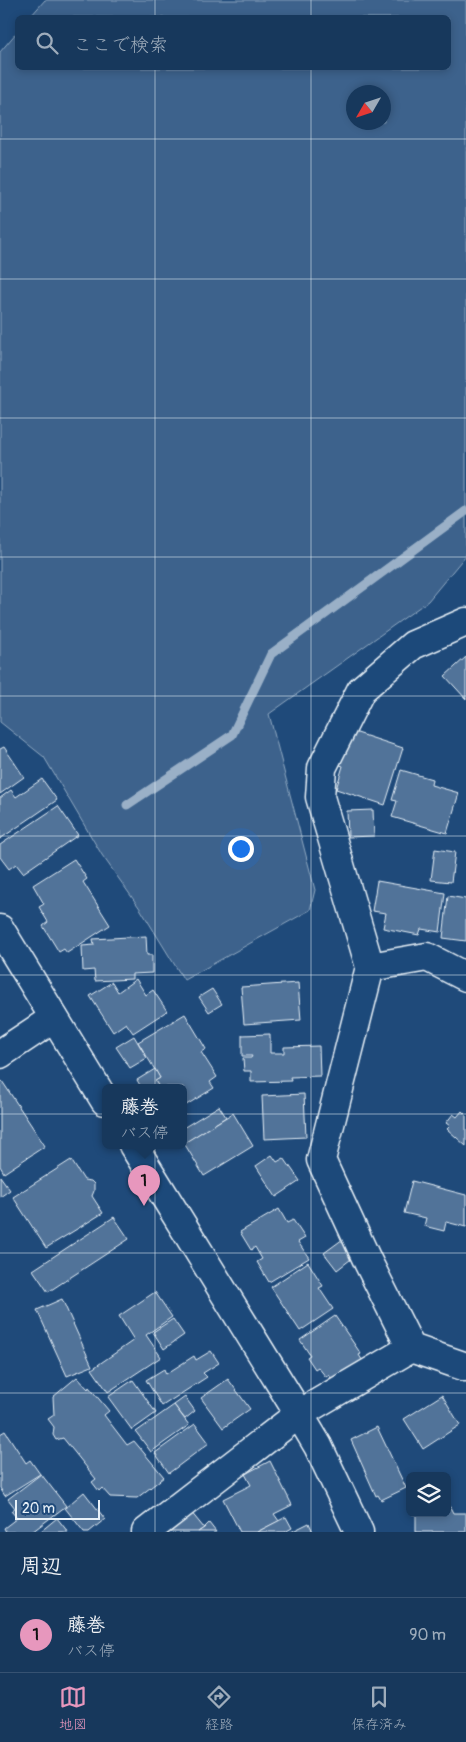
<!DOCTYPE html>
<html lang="ja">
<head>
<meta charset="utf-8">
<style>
	:root { --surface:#17385c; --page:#203f62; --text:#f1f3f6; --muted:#9eacbb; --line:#365272; --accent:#e797bd }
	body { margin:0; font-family:Pangolin,"Klee One",sans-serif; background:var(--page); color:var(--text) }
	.controls { position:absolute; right:15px; bottom:15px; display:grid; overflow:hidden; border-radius:8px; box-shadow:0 2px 8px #0003 }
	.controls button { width:45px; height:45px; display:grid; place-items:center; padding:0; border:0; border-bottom:1px solid var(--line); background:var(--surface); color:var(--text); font:25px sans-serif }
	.compass { position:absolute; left:346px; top:85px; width:45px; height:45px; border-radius:50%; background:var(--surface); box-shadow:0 2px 8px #0003; rotate:231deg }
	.scale { position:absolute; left:15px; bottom:12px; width:85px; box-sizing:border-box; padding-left:5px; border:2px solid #e8f1f8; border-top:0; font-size:14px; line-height:18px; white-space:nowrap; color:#e8f1f8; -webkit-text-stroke:4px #1f4a7a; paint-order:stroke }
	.you { position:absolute; left:240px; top:848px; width:18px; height:18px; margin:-12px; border:4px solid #fff; border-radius:50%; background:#1a73e8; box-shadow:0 0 0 8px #1a73e833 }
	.badge { display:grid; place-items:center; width:32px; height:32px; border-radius:50%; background:var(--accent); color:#111; font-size:16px; font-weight:700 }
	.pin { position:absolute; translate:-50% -41px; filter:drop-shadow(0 1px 2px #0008) }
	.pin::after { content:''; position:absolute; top:26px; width:18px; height:15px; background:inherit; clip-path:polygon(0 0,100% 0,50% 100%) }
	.popup { position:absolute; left:102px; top:1084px; width:85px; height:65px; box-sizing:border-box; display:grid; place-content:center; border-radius:8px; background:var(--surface); filter:drop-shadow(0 1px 4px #0005); font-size:16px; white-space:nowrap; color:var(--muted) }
	.popup b { font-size:19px; color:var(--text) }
	.popup::after { content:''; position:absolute; left:50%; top:100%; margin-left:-10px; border:10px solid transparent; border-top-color:var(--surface) }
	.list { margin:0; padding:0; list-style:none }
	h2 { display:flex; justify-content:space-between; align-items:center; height:65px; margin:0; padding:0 20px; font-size:21px }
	h2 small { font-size:16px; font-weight:400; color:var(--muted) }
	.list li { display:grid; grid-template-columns:32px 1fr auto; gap:15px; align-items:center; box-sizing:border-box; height:75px; padding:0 20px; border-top:1px solid var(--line) }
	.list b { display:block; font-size:19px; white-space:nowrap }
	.list p { margin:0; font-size:16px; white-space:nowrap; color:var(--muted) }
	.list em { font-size:16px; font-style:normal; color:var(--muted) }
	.icon { flex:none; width:28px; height:28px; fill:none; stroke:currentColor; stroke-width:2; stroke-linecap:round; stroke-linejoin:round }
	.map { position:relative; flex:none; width:466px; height:1532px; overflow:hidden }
	.search { position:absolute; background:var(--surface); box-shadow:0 2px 8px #0003; left:15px; right:15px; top:15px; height:55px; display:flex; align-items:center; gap:12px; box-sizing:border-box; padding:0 18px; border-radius:8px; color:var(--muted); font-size:19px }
	.sheet { height:140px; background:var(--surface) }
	nav { display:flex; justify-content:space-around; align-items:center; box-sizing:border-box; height:70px; border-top:1px solid var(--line); background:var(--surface); font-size:14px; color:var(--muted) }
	nav a { display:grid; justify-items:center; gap:2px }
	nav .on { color:var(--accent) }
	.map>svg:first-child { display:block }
</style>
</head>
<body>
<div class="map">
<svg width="466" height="1532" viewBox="0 0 466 1532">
	<rect width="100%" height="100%" fill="#1f4a7a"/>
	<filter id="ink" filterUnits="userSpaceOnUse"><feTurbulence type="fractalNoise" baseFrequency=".02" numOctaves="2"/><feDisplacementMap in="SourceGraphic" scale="10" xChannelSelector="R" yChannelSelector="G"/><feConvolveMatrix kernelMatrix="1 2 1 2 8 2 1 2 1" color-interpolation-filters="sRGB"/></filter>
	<g filter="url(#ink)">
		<path fill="#3c628c" stroke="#92aac2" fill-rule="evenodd" d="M 45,0 L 466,0 L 466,555 L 428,601 L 269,714 L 315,890 L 310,910 L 184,980 L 141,910 L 102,855 L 44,757 L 0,722 L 0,52 L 17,32 L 18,68 L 448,68 L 448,18 L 30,17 ZM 354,92 L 384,92 L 384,122 L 354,122 Z"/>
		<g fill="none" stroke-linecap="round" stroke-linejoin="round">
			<polyline stroke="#9ab0c7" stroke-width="9" points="127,805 232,735 271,654 466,511"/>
		</g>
		<g fill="#517399" stroke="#e8f1f8">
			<polygon points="466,657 466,699 445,676"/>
			<polygon points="345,729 403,748 385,805 336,789 343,766 334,763"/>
			<polygon points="4,747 24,777 0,794 0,749"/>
			<polygon points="401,770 432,779 431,785 459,793 447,833 392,817 397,801 392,800"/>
			<polygon points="42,779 57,800 0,839 0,798 11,790 16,797"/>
			<polygon points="58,806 78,835 23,873 16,864 9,869 0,857 0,845"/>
			<polygon points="373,810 374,836 348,837 347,811"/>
			<polygon points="435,849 455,852 451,882 431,880"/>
			<polygon points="74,859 87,879 83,882 110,925 67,953 64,949 59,952 43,926 48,922 39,907 44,904 33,885"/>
			<polygon points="377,881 445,893 440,932 421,929 419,935 383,928 386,913 372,911"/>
			<polygon points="448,896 466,899 466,941 443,938"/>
			<polygon points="146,936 147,955 152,955 152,973 132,974 132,979 95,981 94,970 83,971 82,946 94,945 93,939"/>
			<polygon points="136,979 146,995 153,990 167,1011 133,1033 126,1023 113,1032 90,996 112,982 118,992"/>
			<polygon points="298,983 301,1020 244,1024 241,987"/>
			<polygon points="212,989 222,1004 209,1012 199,997"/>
			<polygon points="185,1014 206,1049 201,1052 217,1077 210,1082 214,1088 183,1107 183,1087 159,1087 155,1081 160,1078 138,1042"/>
			<polygon points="270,1034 270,1053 284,1053 284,1047 319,1046 320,1076 290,1077 291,1081 251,1082 251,1071 244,1071 243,1058 251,1058 252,1056 242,1056 242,1035"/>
			<polygon points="134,1036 147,1058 130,1068 116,1047"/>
			<polygon points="155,1069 160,1078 155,1081 159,1087 141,1087 137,1080"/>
			<polygon points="2,1081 45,1146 4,1173 0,1166 0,1082"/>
			<polygon points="304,1094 306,1137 264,1139 262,1096"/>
			<polygon points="219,1106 226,1117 183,1144 183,1128"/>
			<polygon points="462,1111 466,1115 466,1146 447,1129 450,1126 446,1123 453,1114 457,1117"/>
			<polygon points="233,1113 253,1146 204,1176 184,1143"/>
			<polygon points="272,1155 277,1162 284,1158 300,1181 276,1197 256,1166"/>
			<polygon points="71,1160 84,1180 91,1181 94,1184 94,1191 92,1196 103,1213 46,1248 13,1197"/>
			<polygon points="0,1176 10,1190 0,1197"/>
			<polygon points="412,1181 466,1195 466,1227 446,1222 444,1231 424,1226 426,1218 404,1213"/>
			<polygon points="279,1209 287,1223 293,1220 305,1238 298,1242 309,1258 269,1282 257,1262 262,1259 255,1247 251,1250 240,1232"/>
			<polygon points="114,1217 129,1239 48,1292 33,1270"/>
			<polygon points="343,1239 355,1256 337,1270 324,1253"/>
			<polygon points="308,1262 323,1286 319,1288 333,1309 300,1331 271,1287"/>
			<polygon points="155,1292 172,1317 146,1335 161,1357 108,1392 92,1369 134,1340 119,1316"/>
			<polygon points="62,1299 92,1366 67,1376 37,1310"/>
			<polygon points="335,1316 361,1354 359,1355 364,1363 334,1383 329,1375 326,1377 318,1367 315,1369 307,1357 310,1355 300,1340"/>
			<polygon points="173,1319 184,1335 164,1349 153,1332"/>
			<polygon points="211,1351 219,1363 203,1373 207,1377 162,1406 146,1380 164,1369 166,1374 194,1356 196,1360"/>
			<polygon points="77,1377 88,1389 89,1387 109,1411 104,1415 127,1445 134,1441 164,1477 137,1498 110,1497 102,1488 99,1491 92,1482 96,1479 63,1438 56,1440 53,1435 54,1427 48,1419 54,1415 53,1397"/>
			<polygon points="228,1379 250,1409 223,1428 201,1398"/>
			<polygon points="133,1380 156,1413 132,1430 108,1397"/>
			<polygon points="442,1395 460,1425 423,1449 404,1419"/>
			<polygon points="185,1397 195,1411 185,1419 174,1405"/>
			<polygon points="174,1405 189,1425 151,1452 136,1432"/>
			<polygon points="195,1424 209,1443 169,1473 155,1453"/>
			<polygon points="377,1427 406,1488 381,1500 378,1495 376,1496 351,1440"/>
			<polygon points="5,1431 26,1463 30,1460 40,1474 5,1496 0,1488 0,1434"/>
			<polygon points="270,1461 292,1505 274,1514 279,1521 257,1532 240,1532 223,1499 251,1485 245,1474"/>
			<polygon points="41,1474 66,1506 32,1532 6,1532 4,1528 17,1518 11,1511 15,1508 8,1499"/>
			<polygon points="84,1492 105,1519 89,1532 84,1532 65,1508"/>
			<polygon points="447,1505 449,1505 453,1513 466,1513 466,1532 416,1532 416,1513 447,1513"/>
			<polygon points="186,1506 204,1528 198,1532 167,1532"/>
			<polygon points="286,1517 292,1528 285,1532 257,1532"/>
			<polygon points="57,1518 68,1532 40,1532"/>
			<polygon points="209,1523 216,1532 198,1532 204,1528"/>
			<polygon points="309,1523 313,1532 291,1532"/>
		</g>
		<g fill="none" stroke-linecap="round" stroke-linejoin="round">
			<g stroke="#e8f1f8" stroke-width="31">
				<g id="minor">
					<polyline points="466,622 413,645 361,690 322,768 320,797 370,967 321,1160 368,1262 411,1348 466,1367"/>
					<polyline points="370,967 427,957 466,977"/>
					<polyline points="0,1054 54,1018"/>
					<polyline points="299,1414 411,1348"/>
				</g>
			</g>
			<g stroke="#e8f1f8" stroke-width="31">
				<g id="tertiary">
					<polyline points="0,929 105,1101"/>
					<polyline points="133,1145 299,1414 318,1446 359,1532"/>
					<polyline points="146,1532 299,1414"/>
				</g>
			</g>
			<use href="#minor" stroke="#1f4a7a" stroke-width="28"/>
			<use href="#tertiary" stroke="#1f4a7a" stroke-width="28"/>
		</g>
	</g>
	<path fill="none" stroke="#e8f1f8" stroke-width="1" stroke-opacity="0.55" d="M 155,0 L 155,18M 311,0 L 311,18M 155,68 L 155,1532M 311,68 L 311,1532M 0,139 L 466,139M 0,279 L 466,279M 0,418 L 466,418M 0,557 L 466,557M 0,696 L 466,696M 0,836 L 466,836M 0,975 L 466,975M 0,1114 L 466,1114M 0,1253 L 466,1253M 0,1393 L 466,1393"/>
</svg>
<div class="controls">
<button><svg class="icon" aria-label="layers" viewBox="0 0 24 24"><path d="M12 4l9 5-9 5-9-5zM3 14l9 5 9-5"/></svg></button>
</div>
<svg class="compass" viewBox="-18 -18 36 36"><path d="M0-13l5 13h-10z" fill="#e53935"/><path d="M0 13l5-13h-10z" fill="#9eacbb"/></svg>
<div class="scale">20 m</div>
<div class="you"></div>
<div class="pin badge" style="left:144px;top:1206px">1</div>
<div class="popup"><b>藤巻</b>バス停</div>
<div class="search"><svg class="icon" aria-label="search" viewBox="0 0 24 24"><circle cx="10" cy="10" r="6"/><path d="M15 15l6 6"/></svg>ここで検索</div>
</div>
<section class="sheet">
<h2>周辺<small></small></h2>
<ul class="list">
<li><span class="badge">1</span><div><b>藤巻</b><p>バス停</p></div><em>90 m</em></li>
</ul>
</section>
<nav>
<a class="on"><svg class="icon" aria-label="map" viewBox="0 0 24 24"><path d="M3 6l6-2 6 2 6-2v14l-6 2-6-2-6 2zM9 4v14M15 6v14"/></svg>地図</a>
<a><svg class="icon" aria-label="directions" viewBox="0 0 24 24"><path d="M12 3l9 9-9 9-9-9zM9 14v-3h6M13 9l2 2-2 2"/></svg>経路</a>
<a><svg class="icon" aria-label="saved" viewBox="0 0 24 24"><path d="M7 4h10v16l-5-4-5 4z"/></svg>保存済み</a>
</nav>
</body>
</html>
